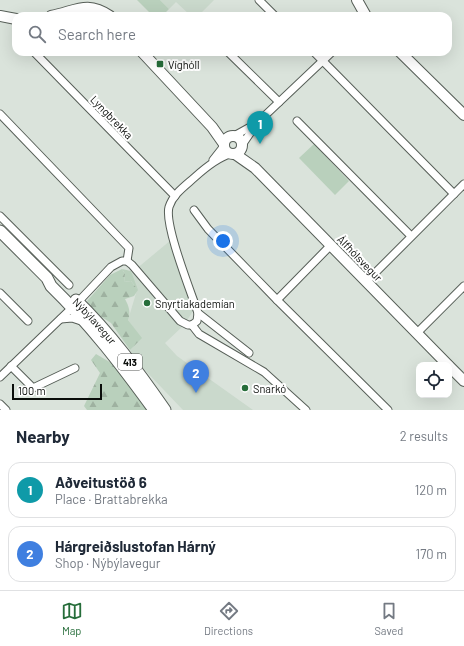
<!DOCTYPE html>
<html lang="en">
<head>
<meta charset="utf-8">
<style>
	:root { --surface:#fff; --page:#f2f2f3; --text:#1f2937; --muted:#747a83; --line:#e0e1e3; --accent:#266d3a }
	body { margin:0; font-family:Barlow,sans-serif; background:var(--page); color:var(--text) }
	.controls { position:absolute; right:12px; bottom:12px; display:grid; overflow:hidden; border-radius:8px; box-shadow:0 4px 16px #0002 }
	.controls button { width:36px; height:36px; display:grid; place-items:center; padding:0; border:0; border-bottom:1px solid var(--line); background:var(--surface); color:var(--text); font:20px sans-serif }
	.scale { position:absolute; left:12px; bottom:10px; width:90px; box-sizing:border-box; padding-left:4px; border:2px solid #0a0d0a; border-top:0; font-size:11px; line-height:14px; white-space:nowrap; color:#0a0d0a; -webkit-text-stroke:3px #fff; paint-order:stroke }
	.you { position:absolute; left:223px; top:241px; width:14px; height:14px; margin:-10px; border:3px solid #fff; border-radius:50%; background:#1a73e8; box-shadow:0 0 0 6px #1a73e833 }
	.badge { display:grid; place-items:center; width:26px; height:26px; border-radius:50%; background:var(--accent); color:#fff; font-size:13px; font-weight:700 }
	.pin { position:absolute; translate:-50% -33px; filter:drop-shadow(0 1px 2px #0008) }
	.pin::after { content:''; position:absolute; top:21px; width:14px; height:12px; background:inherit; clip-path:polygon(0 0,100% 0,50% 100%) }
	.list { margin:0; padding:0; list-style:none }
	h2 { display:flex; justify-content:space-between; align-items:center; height:52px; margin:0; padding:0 16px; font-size:17px }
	h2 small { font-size:13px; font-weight:400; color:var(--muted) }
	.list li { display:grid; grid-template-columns:26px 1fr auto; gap:12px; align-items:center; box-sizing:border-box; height:56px; margin:0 8px 8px; padding:0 8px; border:1px solid var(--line); border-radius:12px }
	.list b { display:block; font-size:15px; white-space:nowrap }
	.list p { margin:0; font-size:13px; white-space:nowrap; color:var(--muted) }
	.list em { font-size:13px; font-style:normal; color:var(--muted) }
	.icon { flex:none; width:22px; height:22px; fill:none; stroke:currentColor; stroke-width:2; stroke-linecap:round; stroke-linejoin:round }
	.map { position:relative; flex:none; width:464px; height:410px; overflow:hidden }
	.search { position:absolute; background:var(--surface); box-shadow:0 4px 16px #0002; left:12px; right:12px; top:12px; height:44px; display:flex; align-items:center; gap:10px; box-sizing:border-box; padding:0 14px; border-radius:12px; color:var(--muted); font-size:15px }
	.sheet { height:180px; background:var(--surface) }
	nav { display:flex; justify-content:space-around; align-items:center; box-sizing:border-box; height:56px; border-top:1px solid var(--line); background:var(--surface); font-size:11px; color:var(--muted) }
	nav a { display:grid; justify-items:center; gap:2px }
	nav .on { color:var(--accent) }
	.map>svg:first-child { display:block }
</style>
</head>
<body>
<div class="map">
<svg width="464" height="410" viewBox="0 0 464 410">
	<defs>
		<pattern id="forest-firs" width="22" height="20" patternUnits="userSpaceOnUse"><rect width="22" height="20" fill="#b9d0bc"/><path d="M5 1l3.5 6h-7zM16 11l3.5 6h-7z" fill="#9eb1a0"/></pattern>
	</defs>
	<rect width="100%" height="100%" fill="#dae3db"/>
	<g fill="#cad9cc">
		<polygon points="160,0 214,0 199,15 190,15 176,2 169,9"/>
		<polygon points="171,240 195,308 184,325 165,343 177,356 253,410 183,410 142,367 130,350 141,338 128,320 137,290 129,275"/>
	</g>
	<g fill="#b9d0bc">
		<polygon points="137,0 160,0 169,9 164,14 166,16 153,16"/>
		<polygon points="314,144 349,181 335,195 299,158"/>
		<polygon points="122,269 131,271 138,290 131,281 124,282 125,274"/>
	</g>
	<g fill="url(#forest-firs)">
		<path d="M 122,269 L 125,274 L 124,282 L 131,281 L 138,290 L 134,296 L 125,299 C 129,306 131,313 128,320 L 142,338 L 130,350 L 111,323 L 94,312 L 87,301 L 110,275 Z"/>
		<polygon points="96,354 113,364 151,410 87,410 84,406 100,373 91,360"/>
	</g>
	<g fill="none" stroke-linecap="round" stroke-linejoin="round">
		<g stroke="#565e57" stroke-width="9">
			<g id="street">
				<polyline points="259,0 275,16"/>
				<polyline points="34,52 175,196"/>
				<polyline points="228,52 279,102"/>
				<polyline points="314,52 454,194"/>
				<polyline points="0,114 129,248 127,261"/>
				<polyline points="297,121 411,236"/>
				<polyline points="234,136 252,126"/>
				<polyline points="242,145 257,123 332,52"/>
				<polyline points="213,160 224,146"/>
				<polyline points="194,210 208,229 277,300 388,410"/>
				<polyline points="0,216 69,285"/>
				<polyline points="367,281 464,184"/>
				<polyline points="0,293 28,321"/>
				<polyline points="277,300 331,245"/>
				<polyline points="198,313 249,353"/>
				<polyline points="61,319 72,318 84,322"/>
				<path d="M 192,325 L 197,321 L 198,313 C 191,292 164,225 169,207 C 173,194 185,186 195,177 C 205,168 217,158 230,154"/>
				<polyline points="192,325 199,334 264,372 306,410"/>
				<polyline points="417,333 464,286"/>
				<polyline points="11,366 33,388 75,368"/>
				<polyline points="0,377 78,302 111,267 122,261 127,261 132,265 180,321 188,325 192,325"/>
				<polyline points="0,404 6,410"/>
			</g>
		</g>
		<g stroke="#565e57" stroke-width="12">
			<g id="secondary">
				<polyline points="357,0 366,16"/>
				<polyline points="0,16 16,19"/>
				<path d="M 51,16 C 76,11 87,0 110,16"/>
				<polyline points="142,52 212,127 224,144"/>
				<polyline points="400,52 464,115"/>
				<circle cx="233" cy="145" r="9"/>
				<polyline points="235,154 255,168 448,365"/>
				<polyline points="449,366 464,381"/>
			</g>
		</g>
		<g stroke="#565e57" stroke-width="13">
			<g id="primary">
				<path d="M 0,231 L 47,278 L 51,286 C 90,324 122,366 154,410"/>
				<path id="s1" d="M 76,300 C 110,333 138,371 165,410"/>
			</g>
		</g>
		<use href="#street" stroke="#fff" stroke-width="7"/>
		<use href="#secondary" stroke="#fff" stroke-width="10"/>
		<use href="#primary" stroke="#fff" stroke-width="11"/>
	</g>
	<g fill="#266d3a" stroke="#fff" stroke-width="1.5">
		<rect x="156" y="60" width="8" height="8" rx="2"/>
		<circle cx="147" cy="303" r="4"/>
		<circle cx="245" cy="388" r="4"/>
	</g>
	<g text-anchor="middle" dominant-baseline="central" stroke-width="4" stroke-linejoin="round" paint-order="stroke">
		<rect fill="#fff" stroke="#545654" stroke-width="1" x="118" y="354" width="24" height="16" rx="3"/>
		<g font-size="10" font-weight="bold" fill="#0a0d0a">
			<text x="130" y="362">413</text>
		</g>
		<g font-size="11" fill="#0a0d0a" stroke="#fff" text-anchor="start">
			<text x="168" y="64">Víghóll</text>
			<text x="155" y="303">Snyrtiakademían</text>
			<text x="253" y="388">Snarkó</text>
		</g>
		<g font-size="11" fill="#0a0d0a" stroke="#fff">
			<text transform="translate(112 117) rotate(46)">Lyngbrekka</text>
			<text transform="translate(360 258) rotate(46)">Álfhólsvegur</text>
			<text stroke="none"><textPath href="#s1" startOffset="28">Nýbýlavegur</textPath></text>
		</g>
	</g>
</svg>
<div class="controls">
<button><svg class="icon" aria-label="locate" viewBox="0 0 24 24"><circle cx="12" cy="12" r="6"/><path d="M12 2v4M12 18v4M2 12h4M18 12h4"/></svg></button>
</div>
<div class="scale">100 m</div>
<div class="you"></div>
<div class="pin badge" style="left:260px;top:144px;background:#0f9aa8">1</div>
<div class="pin badge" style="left:196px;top:393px;background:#3f7fe0">2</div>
<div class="search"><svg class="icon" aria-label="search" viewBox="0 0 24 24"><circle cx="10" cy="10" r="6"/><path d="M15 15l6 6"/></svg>Search here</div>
</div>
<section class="sheet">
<h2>Nearby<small>2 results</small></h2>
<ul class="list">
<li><span class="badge" style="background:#0f9aa8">1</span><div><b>Aðveitustöð 6</b><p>Place · Brattabrekka</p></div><em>120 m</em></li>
<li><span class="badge" style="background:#3f7fe0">2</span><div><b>Hárgreiðslustofan Hárný</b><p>Shop · Nýbýlavegur</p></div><em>170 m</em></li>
</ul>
</section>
<nav>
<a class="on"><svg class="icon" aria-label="map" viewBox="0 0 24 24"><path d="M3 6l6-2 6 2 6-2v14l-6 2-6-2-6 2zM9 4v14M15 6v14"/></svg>Map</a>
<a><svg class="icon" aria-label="directions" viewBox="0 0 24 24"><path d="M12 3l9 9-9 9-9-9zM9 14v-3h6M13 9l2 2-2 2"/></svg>Directions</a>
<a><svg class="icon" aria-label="saved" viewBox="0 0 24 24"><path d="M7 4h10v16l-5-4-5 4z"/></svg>Saved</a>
</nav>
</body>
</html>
